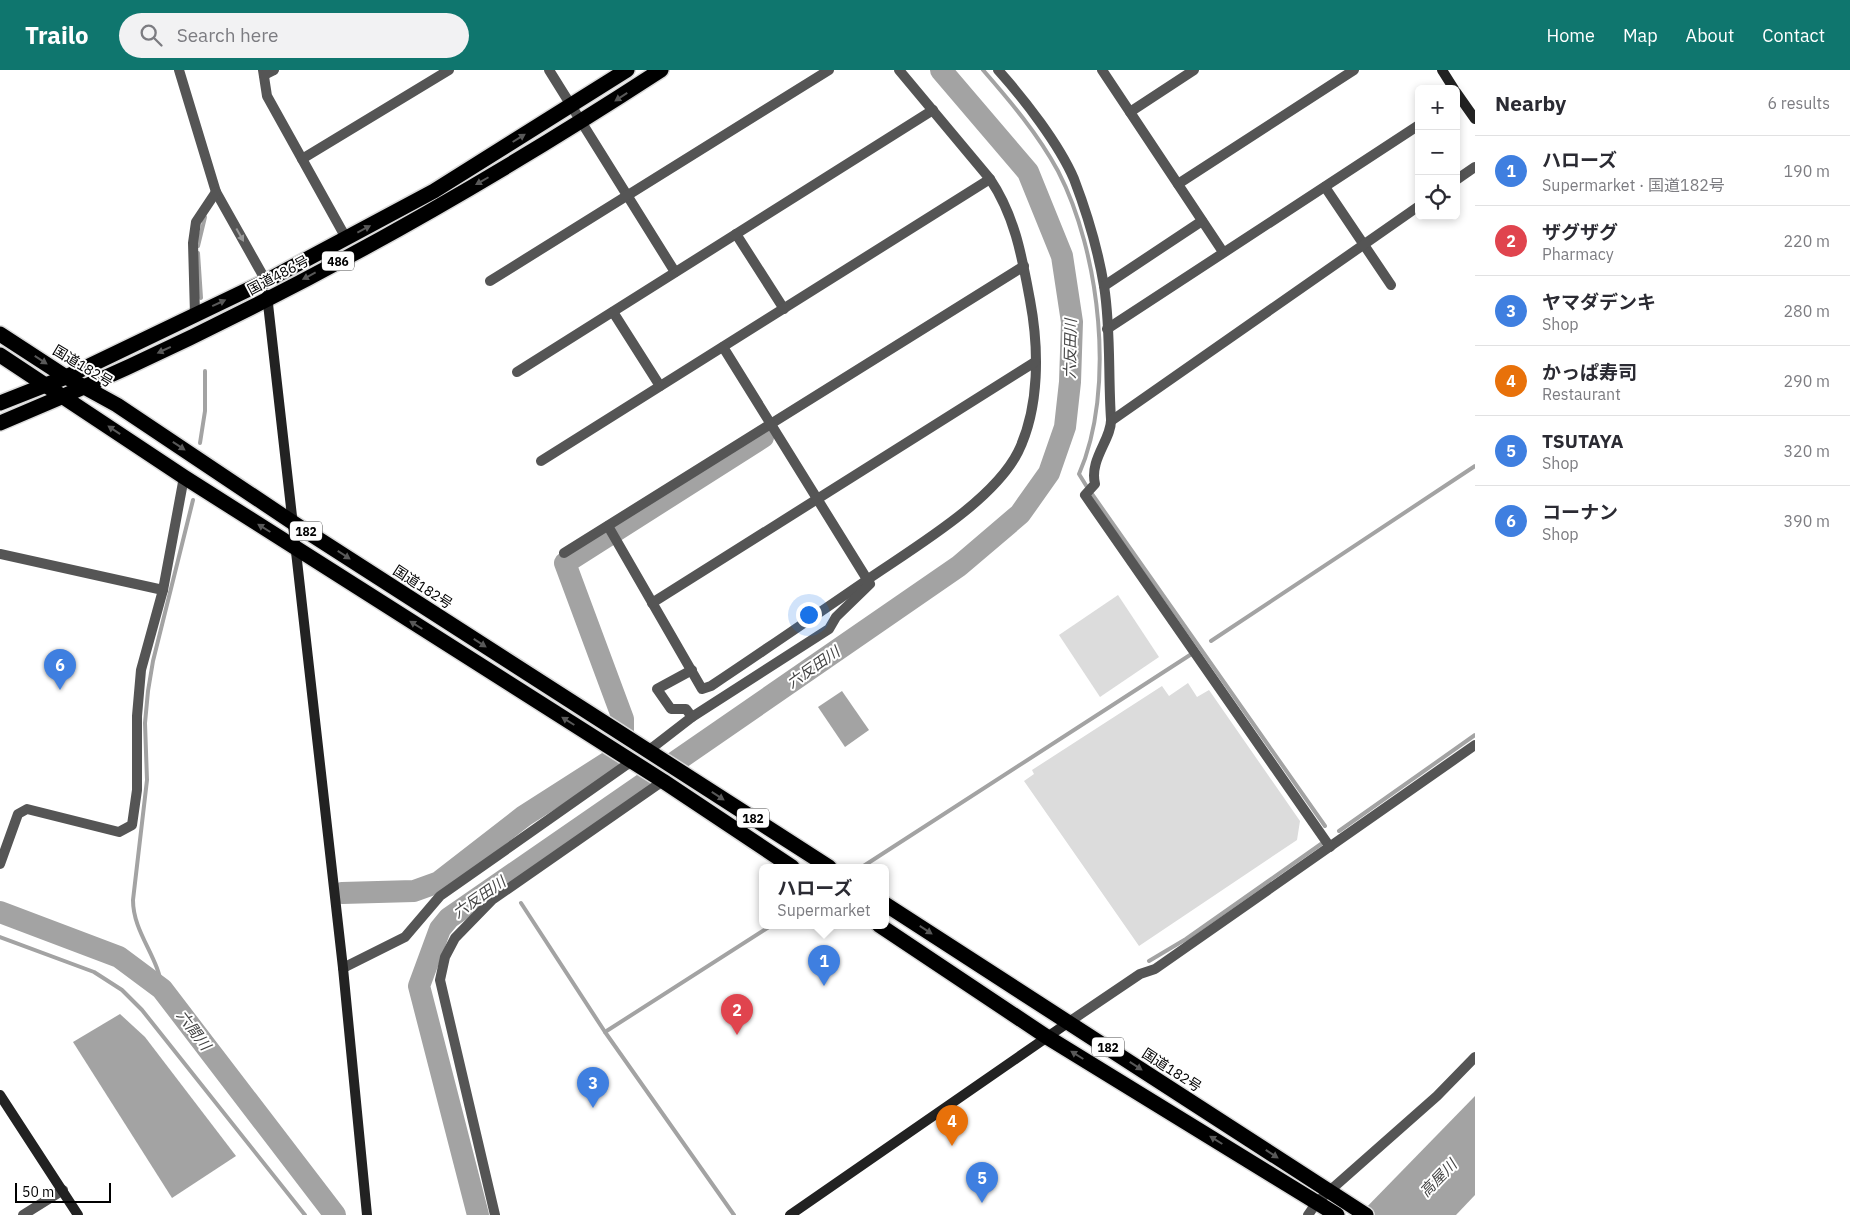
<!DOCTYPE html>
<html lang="en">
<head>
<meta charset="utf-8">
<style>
	:root { --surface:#fff; --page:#f2f2f3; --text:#2b2b33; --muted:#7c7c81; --line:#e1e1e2; --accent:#0f766e }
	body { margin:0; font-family:"IBM Plex Sans","Noto Sans JP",sans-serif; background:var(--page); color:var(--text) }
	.controls { position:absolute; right:15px; top:15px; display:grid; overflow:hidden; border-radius:8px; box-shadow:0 2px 8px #0003 }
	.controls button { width:45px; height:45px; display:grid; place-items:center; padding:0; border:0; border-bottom:1px solid var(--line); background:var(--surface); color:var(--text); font:25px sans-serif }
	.scale { position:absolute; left:15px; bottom:12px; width:96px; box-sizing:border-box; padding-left:5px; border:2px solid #000; border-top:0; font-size:14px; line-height:18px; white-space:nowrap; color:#000; -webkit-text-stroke:4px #fff; paint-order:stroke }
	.you { position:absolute; left:808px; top:544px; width:18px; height:18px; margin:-12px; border:4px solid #fff; border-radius:50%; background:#1a73e8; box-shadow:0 0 0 8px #1a73e833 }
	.badge { display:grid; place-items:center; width:32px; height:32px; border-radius:50%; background:var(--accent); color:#fff; font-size:16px; font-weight:700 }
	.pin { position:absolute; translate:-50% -41px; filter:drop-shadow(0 1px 2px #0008) }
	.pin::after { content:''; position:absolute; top:26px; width:18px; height:15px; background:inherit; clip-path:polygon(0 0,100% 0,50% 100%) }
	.popup { position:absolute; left:759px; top:794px; width:130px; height:65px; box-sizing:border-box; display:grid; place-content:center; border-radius:8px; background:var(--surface); filter:drop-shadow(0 1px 4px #0005); font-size:16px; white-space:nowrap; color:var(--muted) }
	.popup b { font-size:19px; color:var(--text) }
	.popup::after { content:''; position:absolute; left:50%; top:100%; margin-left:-10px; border:10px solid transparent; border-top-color:var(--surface) }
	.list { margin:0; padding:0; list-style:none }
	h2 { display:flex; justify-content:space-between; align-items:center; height:65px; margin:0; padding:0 20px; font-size:21px }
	h2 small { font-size:16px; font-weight:400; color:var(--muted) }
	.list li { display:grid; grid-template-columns:32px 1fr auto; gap:15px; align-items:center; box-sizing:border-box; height:70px; padding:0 20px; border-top:1px solid var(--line) }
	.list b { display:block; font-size:19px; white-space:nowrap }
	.list p { margin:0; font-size:16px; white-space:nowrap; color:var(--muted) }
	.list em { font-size:16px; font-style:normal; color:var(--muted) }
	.icon { flex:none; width:28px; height:28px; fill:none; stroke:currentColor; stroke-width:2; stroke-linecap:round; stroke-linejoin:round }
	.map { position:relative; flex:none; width:1475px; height:1145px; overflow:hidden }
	header { display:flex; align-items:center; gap:30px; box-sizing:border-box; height:70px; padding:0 25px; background:var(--accent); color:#fff }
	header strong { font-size:24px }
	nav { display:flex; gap:28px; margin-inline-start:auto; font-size:18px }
	.search { width:350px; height:45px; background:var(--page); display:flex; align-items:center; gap:12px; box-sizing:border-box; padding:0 18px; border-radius:28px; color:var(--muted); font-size:19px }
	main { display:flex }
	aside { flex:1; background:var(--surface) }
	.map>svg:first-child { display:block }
</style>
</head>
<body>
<header>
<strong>Trailo</strong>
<div class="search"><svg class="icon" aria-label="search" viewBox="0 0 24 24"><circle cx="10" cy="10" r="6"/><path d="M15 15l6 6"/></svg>Search here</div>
<nav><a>Home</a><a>Map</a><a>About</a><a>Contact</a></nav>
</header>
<main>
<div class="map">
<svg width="1475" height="1145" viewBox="0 0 1475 1145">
	<rect width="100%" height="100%" fill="#fff"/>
	<g fill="#dcdcdc">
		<polygon points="1118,525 1159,587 1100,627 1059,565"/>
		<polygon points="1188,613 1197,627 1209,620 1300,751 1297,770 1139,876 1024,711 1034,704 1032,700 1162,616 1169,626"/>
	</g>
	<g fill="#a3a3a3">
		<polygon points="842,621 869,660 845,677 818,637"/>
		<polygon points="120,944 145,967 236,1086 172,1128 73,972"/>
		<polygon points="1475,1026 1475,1125 1456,1145 1359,1145"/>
	</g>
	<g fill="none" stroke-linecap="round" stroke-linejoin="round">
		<g stroke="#a3a3a3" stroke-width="4">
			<path d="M 983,0 C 1010,31 1038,64 1058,101 C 1100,182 1116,320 1079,404 L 1087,417"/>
			<polyline points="198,176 205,147"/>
			<polyline points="198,183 201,228"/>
			<polyline points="200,373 205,341 205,301"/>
			<polyline points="1092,424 1325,756"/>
			<polyline points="1211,571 1475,396"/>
			<polyline points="1339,761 1475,665"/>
			<polyline points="485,776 489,782"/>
			<polyline points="862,797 1190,585"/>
			<polyline points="521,833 605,962"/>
			<polyline points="0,867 94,902 122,920 142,940 305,1145"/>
			<polyline points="1149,891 1186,869 1321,774"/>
			<path d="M 162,919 C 159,887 133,863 133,830 L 147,710 L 145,653 L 148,621 L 153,591 L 193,430"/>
			<polyline points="734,1145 605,962 772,855"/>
		</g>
		<g stroke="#a3a3a3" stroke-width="22">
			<polyline points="342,823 414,821 439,812 524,746 610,691 623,679 623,649 565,493 763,367"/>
			<polyline points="0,842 119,887 162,919 335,1145"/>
			<polyline points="478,1145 419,916 440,859 449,848 959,496 1020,444 1049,403 1065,357 1070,312 1072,252 1062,186 1028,102 941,0"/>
		</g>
		<g stroke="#dbdbdb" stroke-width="18">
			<g id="highway">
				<polyline points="0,264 66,307 117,335 295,454 829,797"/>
				<polyline points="0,285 184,407 663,711 792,797"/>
				<polyline points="0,333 66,307 266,211 434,121 627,0"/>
				<path d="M 0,353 C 231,258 452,136 661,0"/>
				<polyline points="885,834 1366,1145"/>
				<polyline points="879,855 1047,967 1337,1145"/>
			</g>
		</g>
		<g stroke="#555" stroke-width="10">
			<polyline points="179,0 216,122 266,211"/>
			<polyline points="263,0 267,26 346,168"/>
			<polyline points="549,0 675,202"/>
			<path d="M 998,0 C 1024,29 1059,74 1074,109 C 1087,143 1098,180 1104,216 C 1111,259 1108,305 1111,349 C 1112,369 1089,389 1095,414 L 1085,425 L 1330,777"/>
			<polyline points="1102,0 1223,182"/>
			<polyline points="264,5 274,0"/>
			<polyline points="1130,42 1194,0"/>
			<polyline points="302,89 449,0"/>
			<polyline points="1456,110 1475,97"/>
			<polyline points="1178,114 1354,0"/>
			<polyline points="1325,117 1391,215"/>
			<polyline points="736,164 784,239"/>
			<polyline points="490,211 829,0"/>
			<polyline points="1104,216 1202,151"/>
			<polyline points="613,242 660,316"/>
			<polyline points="195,244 193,173 196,152 216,122"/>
			<polyline points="1107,259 1419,55"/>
			<polyline points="517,302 933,40"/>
			<polyline points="1111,351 1419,136"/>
			<polyline points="541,391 990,109"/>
			<path d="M 608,456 L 702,619 L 711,616 C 762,582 813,547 864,512 C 910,480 993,432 1018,382 C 1040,337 1039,278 1030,230 C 1022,187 1015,146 990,109 L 899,0"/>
			<polyline points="564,483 1024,196"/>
			<polyline points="0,484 163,520"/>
			<polyline points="652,533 1035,292"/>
			<polyline points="692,600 657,619 671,639 686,639 692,647"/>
			<polyline points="648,681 692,647 829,559 836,547 870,514 723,277"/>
			<polyline points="0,794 18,744 27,739 119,762 132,755 137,720 137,646 141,600 163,520 184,407"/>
			<polyline points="343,898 405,867 440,826 632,691"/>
			<polyline points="1069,952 1140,904 1155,899 1475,675"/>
			<polyline points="23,1145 63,1120"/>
			<polyline points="495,1145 440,910 445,887 455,868 492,830 663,711"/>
			<polyline points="1308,1145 1317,1132 1437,1026 1475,987"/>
		</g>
		<g stroke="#222" stroke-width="10">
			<polyline points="1442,0 1454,19"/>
			<polyline points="1456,22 1475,49"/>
			<polyline points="267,225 343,898 367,1145"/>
			<polyline points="0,1025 78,1145"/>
			<polyline points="790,1145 1069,952"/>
		</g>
		<use href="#highway" stroke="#000" stroke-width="15"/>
	</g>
	<defs><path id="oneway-solid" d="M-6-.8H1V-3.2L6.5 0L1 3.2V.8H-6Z" transform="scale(1.25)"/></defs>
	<g fill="#595959">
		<use href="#oneway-solid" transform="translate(621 27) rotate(147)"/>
		<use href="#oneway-solid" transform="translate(519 68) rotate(-32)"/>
		<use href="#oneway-solid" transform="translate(482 111) rotate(150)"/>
		<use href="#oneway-solid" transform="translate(364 159) rotate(-28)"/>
		<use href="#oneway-solid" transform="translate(309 206) rotate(152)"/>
		<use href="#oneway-solid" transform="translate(219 233) rotate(-25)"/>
		<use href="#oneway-solid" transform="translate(164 280) rotate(155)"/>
		<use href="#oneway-solid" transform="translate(41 290) rotate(33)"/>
		<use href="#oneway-solid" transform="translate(114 360) rotate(-146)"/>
		<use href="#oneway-solid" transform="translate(179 376) rotate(34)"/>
		<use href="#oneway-solid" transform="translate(264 458) rotate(-148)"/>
		<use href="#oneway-solid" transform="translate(344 485) rotate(33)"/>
		<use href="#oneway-solid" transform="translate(416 555) rotate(-148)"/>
		<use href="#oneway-solid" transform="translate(480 573) rotate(33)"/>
		<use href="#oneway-solid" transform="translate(568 651) rotate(-148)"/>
		<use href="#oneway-solid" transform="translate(718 726) rotate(33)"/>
		<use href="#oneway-solid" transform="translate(926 860) rotate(33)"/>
		<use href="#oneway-solid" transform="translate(1077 985) rotate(-148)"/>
		<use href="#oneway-solid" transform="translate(1136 996) rotate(33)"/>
		<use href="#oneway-solid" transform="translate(1216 1070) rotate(-148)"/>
		<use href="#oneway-solid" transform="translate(1272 1084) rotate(33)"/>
	</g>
	<use fill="#999" href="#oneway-solid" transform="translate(240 165) rotate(61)"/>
	<g text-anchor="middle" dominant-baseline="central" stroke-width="4" stroke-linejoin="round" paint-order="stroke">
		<g fill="#fff" stroke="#4c4c4c" stroke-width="1">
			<rect x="322" y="181.5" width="32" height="19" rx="4"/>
			<rect x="290" y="451.5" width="32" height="19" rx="4"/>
			<rect x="737" y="738.5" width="32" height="19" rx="4"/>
			<rect x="1092" y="967.5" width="32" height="19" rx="4"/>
		</g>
		<g font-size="12" font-weight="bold" fill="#000">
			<text x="338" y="191">486</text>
			<text x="306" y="461">182</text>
			<text x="753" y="748">182</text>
			<text x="1108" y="977">182</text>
		</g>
		<g font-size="14" fill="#000" stroke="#fff">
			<text transform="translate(278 205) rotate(-28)">国道486号</text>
			<text transform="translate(83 296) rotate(31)">国道182号</text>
			<text transform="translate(423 517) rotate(33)">国道182号</text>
			<text transform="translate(1172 1000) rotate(33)">国道182号</text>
		</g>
		<g font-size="15" font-style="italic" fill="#444" stroke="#fff">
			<text transform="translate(1070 279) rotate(-89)">六反田川</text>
			<text transform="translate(813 597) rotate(-35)">六反田川</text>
			<text transform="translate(479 827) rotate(-35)">六反田川</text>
			<text transform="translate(194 960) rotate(53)">六間川</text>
			<text transform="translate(1438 1108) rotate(-46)">高屋川</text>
		</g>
	</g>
</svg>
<div class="controls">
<button>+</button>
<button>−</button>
<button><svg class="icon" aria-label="locate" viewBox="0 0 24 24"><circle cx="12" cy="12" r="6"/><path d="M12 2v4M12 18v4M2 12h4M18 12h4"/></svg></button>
</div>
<div class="scale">50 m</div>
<div class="you"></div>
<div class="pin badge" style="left:824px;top:916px;background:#3f7fe0">1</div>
<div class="popup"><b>ハローズ</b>Supermarket</div>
<div class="pin badge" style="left:737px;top:965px;background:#e0444e">2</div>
<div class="pin badge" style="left:593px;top:1038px;background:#3f7fe0">3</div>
<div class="pin badge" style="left:952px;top:1076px;background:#e8710a">4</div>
<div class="pin badge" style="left:982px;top:1133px;background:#3f7fe0">5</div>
<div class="pin badge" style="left:60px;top:620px;background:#3f7fe0">6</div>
</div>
<aside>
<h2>Nearby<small>6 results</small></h2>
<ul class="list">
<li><span class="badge" style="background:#3f7fe0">1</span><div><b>ハローズ</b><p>Supermarket · 国道182号</p></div><em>190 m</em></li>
<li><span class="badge" style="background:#e0444e">2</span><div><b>ザグザグ</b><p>Pharmacy</p></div><em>220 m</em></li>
<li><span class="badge" style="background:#3f7fe0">3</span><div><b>ヤマダデンキ</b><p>Shop</p></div><em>280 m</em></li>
<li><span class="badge" style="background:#e8710a">4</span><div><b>かっぱ寿司</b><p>Restaurant</p></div><em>290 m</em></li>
<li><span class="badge" style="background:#3f7fe0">5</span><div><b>TSUTAYA</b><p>Shop</p></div><em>320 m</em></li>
<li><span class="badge" style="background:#3f7fe0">6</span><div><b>コーナン</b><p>Shop</p></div><em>390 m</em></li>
</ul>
</aside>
</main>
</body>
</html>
